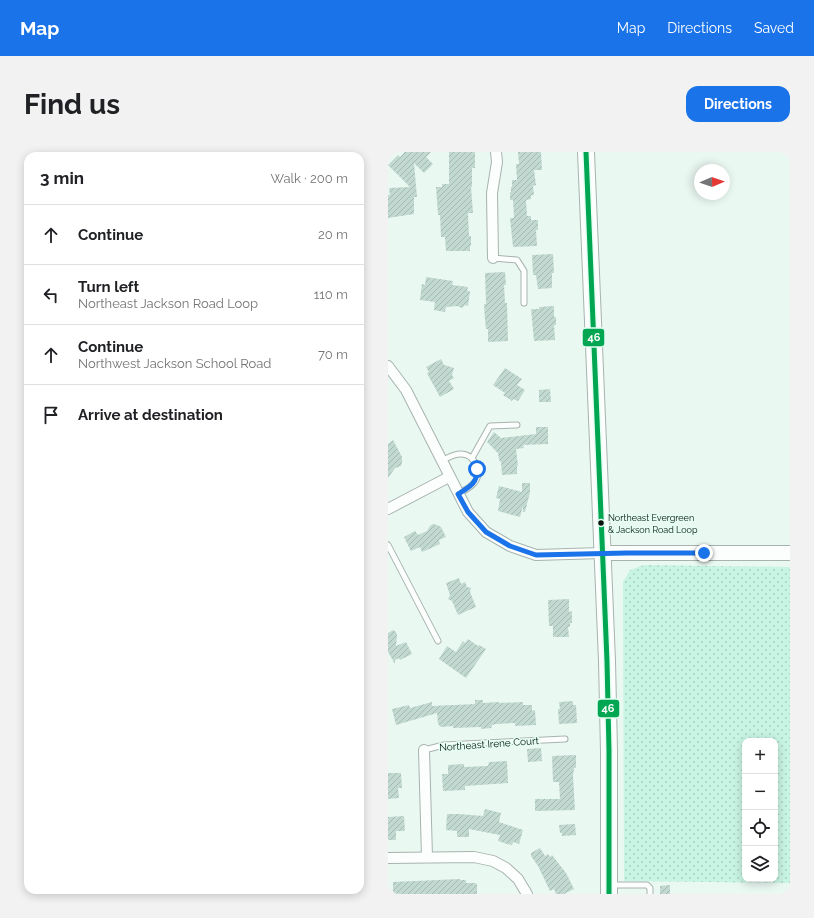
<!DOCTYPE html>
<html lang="en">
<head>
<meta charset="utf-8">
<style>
	:root { --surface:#fff; --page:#f2f2f2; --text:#202124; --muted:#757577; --line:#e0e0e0; --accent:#1a73e8 }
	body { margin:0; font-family:Raleway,sans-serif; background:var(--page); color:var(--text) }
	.controls { position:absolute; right:12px; bottom:12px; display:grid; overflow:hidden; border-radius:8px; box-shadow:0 2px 10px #0003 }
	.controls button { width:36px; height:36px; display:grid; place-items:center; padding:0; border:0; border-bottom:1px solid var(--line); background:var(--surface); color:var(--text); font:20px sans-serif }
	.compass { position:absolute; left:306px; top:12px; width:36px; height:36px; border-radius:50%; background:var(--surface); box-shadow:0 2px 10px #0003; rotate:88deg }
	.stop { position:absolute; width:12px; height:12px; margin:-9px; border:3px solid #1a73e8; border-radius:50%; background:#fff }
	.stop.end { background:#1a73e8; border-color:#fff; box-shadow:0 1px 4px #0008 }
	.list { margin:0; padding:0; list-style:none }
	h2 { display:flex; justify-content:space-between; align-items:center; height:52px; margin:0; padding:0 16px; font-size:17px }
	h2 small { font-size:13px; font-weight:400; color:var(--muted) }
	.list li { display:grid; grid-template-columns:26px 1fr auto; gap:12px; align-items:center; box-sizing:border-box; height:60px; padding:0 16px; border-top:1px solid var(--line) }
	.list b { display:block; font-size:15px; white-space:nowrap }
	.list p { margin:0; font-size:13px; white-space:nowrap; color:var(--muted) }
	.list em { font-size:13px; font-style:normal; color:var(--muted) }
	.icon { flex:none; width:22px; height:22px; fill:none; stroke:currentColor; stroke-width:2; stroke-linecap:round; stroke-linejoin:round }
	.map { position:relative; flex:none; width:402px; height:742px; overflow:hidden; border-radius:12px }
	header { display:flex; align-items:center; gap:24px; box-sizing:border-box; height:56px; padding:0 20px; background:var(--accent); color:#fff }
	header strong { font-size:19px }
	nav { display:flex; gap:22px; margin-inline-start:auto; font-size:14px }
	.intro { display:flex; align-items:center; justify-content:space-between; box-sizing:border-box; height:96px; padding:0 24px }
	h1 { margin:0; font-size:28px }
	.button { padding:10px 18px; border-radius:12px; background:var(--accent); color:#fff; font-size:14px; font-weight:700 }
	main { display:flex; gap:24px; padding:0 24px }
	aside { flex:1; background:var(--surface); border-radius:12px; box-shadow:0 2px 10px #0003 }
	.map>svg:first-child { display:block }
</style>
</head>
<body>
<header>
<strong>Map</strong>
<nav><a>Map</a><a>Directions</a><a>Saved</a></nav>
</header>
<div class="intro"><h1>Find us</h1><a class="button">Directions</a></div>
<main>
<aside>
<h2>3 min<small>Walk · 200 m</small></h2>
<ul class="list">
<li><svg class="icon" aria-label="ahead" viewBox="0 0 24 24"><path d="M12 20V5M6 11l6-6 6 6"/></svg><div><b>Continue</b></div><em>20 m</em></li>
<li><svg class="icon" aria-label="left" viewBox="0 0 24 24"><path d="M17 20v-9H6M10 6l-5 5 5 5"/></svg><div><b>Turn left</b><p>Northeast Jackson Road Loop</p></div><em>110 m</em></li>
<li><svg class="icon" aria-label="ahead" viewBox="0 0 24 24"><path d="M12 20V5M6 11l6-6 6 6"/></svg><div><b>Continue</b><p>Northwest Jackson School Road</p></div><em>70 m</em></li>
<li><svg class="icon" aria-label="arrive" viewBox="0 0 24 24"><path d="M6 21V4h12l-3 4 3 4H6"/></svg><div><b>Arrive at destination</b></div></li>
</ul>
</aside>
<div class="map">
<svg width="402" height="742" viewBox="0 0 402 742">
	<defs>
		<pattern id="grass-dots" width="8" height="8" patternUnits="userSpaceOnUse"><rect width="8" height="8" fill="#c8f4e3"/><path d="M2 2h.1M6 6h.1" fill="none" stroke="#aad0c2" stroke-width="1.8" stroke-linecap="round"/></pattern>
		<pattern id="building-hatch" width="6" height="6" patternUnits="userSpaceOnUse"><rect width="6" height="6" fill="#c1d9d0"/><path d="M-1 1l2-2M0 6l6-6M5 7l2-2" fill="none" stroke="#a4b9b1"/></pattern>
	</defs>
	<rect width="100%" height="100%" fill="#eaf8f2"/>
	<path fill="url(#grass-dots)" fill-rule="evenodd" d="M 256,413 L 402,415 L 402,731 L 236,729 L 235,430 L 242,418 ZM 357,589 L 387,589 L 387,727 L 357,727 Z"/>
	<g fill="url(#building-hatch)">
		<polygon points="16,0 43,0 38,5 45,12 36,21 26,11 29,45 26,45 26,62 0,66 0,43 2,43 1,36 22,35 0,13 10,3 12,5 16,1"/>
		<polygon points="61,0 87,0 87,16 84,16 84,35 83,35 85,61 80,61 81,84 83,84 83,94 82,94 82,99 58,99 57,85 53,85 52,63 50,63 48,35 54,35 54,32 61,32"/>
		<polygon points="130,0 153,0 154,18 146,18 148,33 145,34 146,43 143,43 143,47 138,48 139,64 143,64 143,68 150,68 150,78 148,78 149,94 125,95 122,66 126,66 125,48 122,48 122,40 123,40 123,35 124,35 124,28 129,28 128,12 131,12"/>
		<polygon points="165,102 166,121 164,121 164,136 150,137 148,123 145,123 144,103"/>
		<polygon points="117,120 118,133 116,133 117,151 119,151 120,189 100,190 100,177 98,177 97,167 96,152 98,152 97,121"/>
		<polygon points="38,125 65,129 64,133 80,135 79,139 82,139 80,154 77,153 74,156 69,154 58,155 57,160 46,158 47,150 32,148 34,132 37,133"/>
		<polygon points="166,154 166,165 168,165 168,173 166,173 167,188 146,189 143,157 151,157 151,155"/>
		<polygon points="53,207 56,213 66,216 64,223 66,226 61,229 66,237 52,245 41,225 39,221 41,220 38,215"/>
		<polygon points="117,216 134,227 129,233 137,238 130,249 125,247 124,249 115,243 117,241 105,233"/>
		<polygon points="162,237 163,250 151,250 151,238"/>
		<polygon points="148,275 160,275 160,292 135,293 136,296 128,297 130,314 129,314 129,322 114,323 113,310 111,308 110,301 99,290 106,280 113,286 148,282"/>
		<polygon points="5,288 14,305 14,310 13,314 7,316 0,326 0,292"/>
		<polygon points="134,331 142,331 142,340 137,360 135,360 135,354 132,365 110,359 112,347 108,346 111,334 134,340"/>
		<polygon points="45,372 49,373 53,375 58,385 51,388 52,392 41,397 34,400 32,395 23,399 16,385 27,379 30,383 39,379 42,374"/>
		<polygon points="71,426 73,432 77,430 79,435 83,436 82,440 88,455 70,463 64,449 60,447 62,443 58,431"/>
		<polygon points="181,447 181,460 184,459 184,471 182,471 182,475 180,475 181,485 165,485 165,474 161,474 160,448"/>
		<polygon points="5,478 8,480 9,483 8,494 18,490 24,502 12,508 11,506 7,508 7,512 0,500 0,481"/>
		<polygon points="80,487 90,494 91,493 98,497 78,526 51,507 59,494 68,500 75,489 77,491"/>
		<polygon points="87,548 95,548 95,551 111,550 111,551 135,550 135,553 144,553 144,559 147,558 148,573 127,574 127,571 108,572 104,573 103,576 93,577 93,575 65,576 65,574 53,575 50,572 49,561 8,573 4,557 21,553 22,556 44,550 44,554 87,552"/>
		<polygon points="185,549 185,553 188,553 189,571 171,572 170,557 172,557 171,550"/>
		<polygon points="153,596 154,609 140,610 139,597"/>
		<polygon points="188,603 188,616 186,616 185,624 187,658 147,659 147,647 172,647 171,630 165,630 164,604"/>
		<polygon points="119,609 120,631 77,634 77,638 55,639 54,622 60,622 60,613 76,612 76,615 100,614 101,610"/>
		<polygon points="0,621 13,621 14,636 10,636 11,646 0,647"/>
		<polygon points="97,657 113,661 111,670 135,678 131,692 125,690 124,693 122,692 122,693 110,689 112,683 81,677 81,685 69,685 69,679 58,678 59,662 71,662 95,664"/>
		<polygon points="16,664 17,679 8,679 8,688 0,688 0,665"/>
		<polygon points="187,672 188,683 174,684 174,681 172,681 171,673"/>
		<polygon points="152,696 157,704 160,702 162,705 164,703 178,721 186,737 176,742 168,742 166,737 162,739 150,714 143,704 143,701"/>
		<polygon points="72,727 72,728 78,728 78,731 87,731 89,732 89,742 5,742 5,730"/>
		<polygon points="282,733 282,742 272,742 272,734"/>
	</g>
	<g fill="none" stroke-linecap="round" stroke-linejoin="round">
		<g stroke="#a7b3ae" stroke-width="7">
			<g id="lane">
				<polyline points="105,106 129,108 136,119 136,151"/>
				<polyline points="84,306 102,274 129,273"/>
				<path d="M 53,309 C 60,306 66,301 74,302 C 87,303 95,321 86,331 C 82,336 75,339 70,342"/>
				<polyline points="0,393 50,489"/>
				<polyline points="36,598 56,593 177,587"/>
				<polyline points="222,733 259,733 262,736 262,742"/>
			</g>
		</g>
		<g stroke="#a7b3ae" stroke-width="12">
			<g id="street">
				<polyline points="105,106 104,41 109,10 108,0"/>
				<polyline points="0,214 18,238 80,360 98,380 122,394 148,403 214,401"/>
				<polyline points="0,357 61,325"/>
				<polyline points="36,598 39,705"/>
				<polyline points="0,706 86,705 105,709 118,716 130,727 139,742"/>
			</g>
		</g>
		<g stroke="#a7b3ae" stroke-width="16">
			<polyline id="secondary" points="214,401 402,401"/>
		</g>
		<g stroke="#a7b3ae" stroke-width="18">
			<polyline id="primary" points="198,0 219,509 221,599 221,742"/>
		</g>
		<use href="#lane" stroke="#fcfefd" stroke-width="5"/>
		<use href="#street" stroke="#fcfefd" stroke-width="10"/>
		<use href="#secondary" stroke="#fcfefd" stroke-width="14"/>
		<use href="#primary" stroke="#fcfefd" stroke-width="16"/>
		<g stroke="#e4fef3" stroke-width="8">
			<polyline id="bus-1" points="198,0 219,509 221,599 221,742"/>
		</g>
		<use href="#bus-1" stroke="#00a651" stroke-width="5"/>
	</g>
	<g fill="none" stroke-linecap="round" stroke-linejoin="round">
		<path stroke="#1a73e8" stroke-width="5" d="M 89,317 C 90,331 81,335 70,342 L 80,360 L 98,380 L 122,394 L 148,403 L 239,401 L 316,401"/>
	</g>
	<circle fill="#07120e" stroke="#e4fef3" stroke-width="1.5" cx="213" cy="371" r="3.5"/>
	<g text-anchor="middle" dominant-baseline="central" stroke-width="3" stroke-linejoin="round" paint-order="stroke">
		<g font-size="9" fill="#07120e" stroke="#e4fef3" text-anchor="start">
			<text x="220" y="366">Northeast Evergreen<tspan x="220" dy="12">&amp; Jackson Road Loop</tspan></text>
		</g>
		<g font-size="10" fill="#07120e" stroke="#e4fef3">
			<text transform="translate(101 592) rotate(-4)">Northeast Irene Court</text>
		</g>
	</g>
	<g stroke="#e4fef3" stroke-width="1.5">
		<rect x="194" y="176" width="23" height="19" rx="4" fill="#00a651"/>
		<rect x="209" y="547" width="23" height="19" rx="4" fill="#00a651"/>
	</g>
	<g font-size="11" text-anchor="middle" font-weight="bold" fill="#fff">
		<text x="206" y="189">46</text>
		<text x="220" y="560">46</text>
	</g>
</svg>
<div class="controls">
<button>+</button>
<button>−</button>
<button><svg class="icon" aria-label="locate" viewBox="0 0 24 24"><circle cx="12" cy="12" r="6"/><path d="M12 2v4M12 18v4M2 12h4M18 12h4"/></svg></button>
<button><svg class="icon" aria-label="layers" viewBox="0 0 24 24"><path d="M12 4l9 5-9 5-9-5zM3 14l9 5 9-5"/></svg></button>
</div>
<svg class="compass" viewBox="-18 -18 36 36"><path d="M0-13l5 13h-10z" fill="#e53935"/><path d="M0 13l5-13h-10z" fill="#757577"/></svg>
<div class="stop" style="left:89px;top:317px"></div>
<div class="stop end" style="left:316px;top:401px"></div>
</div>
</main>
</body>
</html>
